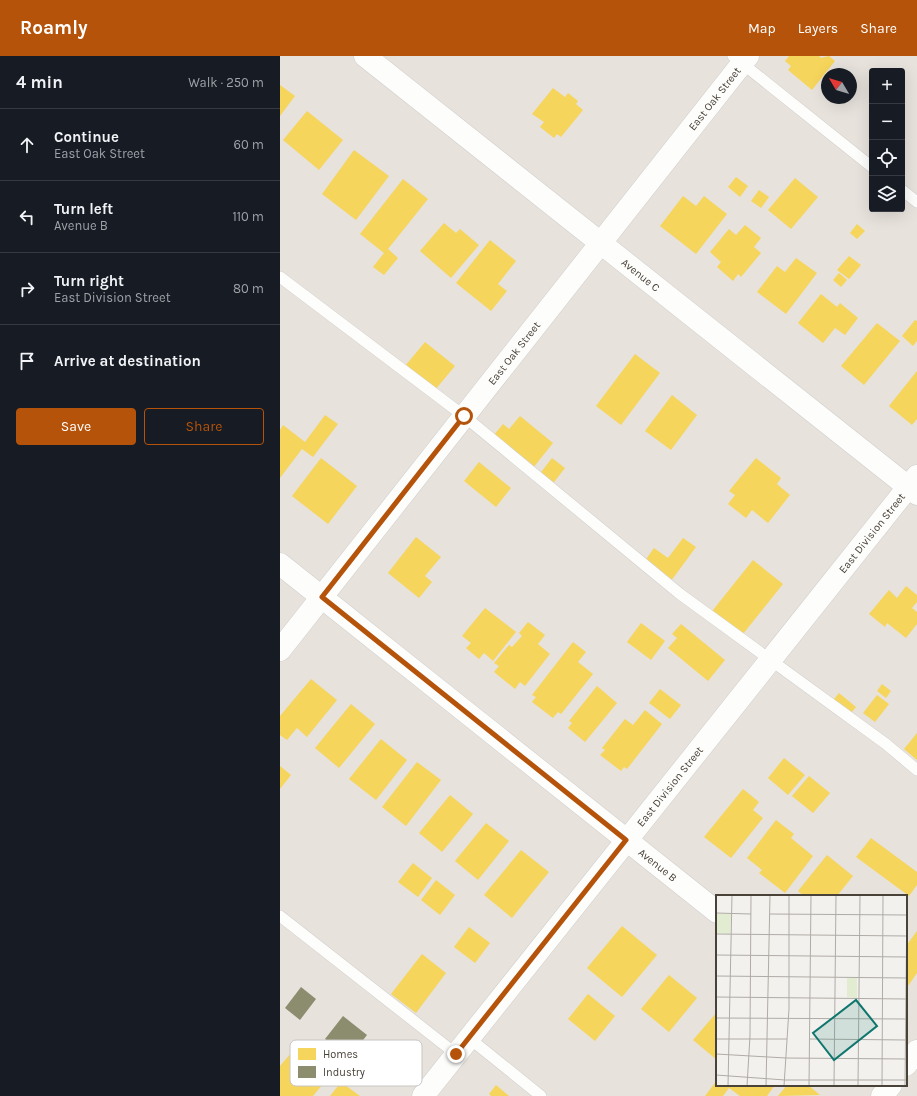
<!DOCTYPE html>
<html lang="en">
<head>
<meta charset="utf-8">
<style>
	:root { --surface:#171b24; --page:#242831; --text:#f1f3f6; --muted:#9ea1a6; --line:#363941; --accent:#b45309 }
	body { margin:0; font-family:Karla,sans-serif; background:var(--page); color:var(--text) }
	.controls { position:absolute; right:12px; top:12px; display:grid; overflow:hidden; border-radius:4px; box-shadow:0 4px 16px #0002 }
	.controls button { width:36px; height:36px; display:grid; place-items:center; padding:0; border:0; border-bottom:1px solid var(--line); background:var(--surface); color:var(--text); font:20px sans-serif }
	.compass { position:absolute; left:541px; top:12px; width:36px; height:36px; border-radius:50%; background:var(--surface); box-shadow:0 4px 16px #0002; rotate:308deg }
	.stop { position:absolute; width:12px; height:12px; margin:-9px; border:3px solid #b45309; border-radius:50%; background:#fff }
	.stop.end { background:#b45309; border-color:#fff; box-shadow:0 1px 4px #0008 }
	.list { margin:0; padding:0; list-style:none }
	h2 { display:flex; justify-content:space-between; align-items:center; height:52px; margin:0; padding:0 16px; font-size:17px }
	h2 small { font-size:13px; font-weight:400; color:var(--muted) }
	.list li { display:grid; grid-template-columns:26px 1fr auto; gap:12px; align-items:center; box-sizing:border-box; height:72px; padding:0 16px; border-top:1px solid var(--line) }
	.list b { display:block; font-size:15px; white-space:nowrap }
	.list p { margin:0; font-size:13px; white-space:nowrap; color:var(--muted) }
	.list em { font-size:13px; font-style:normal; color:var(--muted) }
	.actions { display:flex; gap:8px; padding:12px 16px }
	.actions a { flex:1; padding:9px 0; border:1px solid var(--accent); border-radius:4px; text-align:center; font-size:14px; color:var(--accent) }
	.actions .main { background:var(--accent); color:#fff }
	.icon { flex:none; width:22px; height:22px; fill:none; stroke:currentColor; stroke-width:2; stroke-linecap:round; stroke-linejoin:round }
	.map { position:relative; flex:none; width:637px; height:1040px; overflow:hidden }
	header { display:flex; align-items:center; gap:24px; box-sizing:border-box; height:56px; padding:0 20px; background:var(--accent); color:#fff }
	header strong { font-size:19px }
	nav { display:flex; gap:22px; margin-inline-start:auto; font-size:14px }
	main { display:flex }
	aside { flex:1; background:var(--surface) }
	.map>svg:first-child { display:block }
</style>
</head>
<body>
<header>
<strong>Roamly</strong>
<nav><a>Map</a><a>Layers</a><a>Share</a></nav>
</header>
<main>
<aside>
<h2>4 min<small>Walk · 250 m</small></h2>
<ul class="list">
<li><svg class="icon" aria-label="ahead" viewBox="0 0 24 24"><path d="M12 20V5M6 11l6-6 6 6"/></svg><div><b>Continue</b><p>East Oak Street</p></div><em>60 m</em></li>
<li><svg class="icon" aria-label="left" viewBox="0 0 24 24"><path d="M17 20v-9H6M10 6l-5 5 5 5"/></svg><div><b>Turn left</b><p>Avenue B</p></div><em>110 m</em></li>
<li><svg class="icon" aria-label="right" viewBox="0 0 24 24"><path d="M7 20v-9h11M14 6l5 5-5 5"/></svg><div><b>Turn right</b><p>East Division Street</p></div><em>80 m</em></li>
<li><svg class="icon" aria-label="arrive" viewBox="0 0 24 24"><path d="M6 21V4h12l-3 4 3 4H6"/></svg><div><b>Arrive at destination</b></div></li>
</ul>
<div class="actions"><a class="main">Save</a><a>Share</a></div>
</aside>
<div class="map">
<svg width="637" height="1040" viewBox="0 0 637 1040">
	<rect width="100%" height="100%" fill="#f3f1ee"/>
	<path fill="#e7e2dc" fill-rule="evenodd" d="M 0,0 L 637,0 L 637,1040 L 0,1040 ZM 592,15 L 622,15 L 622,153 L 592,153 ZM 547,18 L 571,18 L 571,42 L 547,42 ZM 437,840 L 626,840 L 626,1029 L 437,1029 Z"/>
	<g fill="#f6d55c">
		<polygon points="509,0 539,0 541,2 549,0 555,5 532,34 508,14 511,10 505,5"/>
		<polygon points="0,29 15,40 0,60"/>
		<polygon points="273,32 285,41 288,37 298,45 296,48 303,54 281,81 277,78 274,82 260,71 264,66 252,58"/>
		<polygon points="27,55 63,84 39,114 3,84"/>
		<polygon points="74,94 109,120 76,164 42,138"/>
		<polygon points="456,121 468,130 460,141 448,131"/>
		<polygon points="515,122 538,141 511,173 488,154"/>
		<polygon points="123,123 148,143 108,193 118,202 104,219 93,211 104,197 80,178"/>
		<polygon points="479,134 489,141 481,152 471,145"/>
		<polygon points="403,140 416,150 424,140 447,158 416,198 380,170"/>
		<polygon points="164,167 176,177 180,173 199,189 171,222 140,195"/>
		<polygon points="577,168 585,175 577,183 570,177"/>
		<polygon points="465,169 481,182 474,191 481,197 461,221 458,218 453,225 437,211 441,206 430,196 449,173 456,179"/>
		<polygon points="210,184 236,205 218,228 227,235 211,255 176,227"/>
		<polygon points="569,200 581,209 569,223 557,214"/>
		<polygon points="516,202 537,217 506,258 477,236 497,210 505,216"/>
		<polygon points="559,217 567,224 561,231 553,224"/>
		<polygon points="541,238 557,251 560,247 578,262 565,279 555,272 543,287 518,267"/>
		<polygon points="635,264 637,265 637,285 633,290 622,280"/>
		<polygon points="597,267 620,285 584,329 561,310"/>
		<polygon points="145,286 175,310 150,340 120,316"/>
		<polygon points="355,298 380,317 341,369 316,350"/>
		<polygon points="637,315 637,363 632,369 609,350"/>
		<polygon points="392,339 417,359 391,394 365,375"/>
		<polygon points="45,359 58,368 33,401 22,393 0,422 0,374 3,369 25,386"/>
		<polygon points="240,360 273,387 253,412 213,380 223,368 229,373"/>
		<polygon points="41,402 77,430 48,468 12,440"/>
		<polygon points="272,402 285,412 271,430 258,420"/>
		<polygon points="476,402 501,422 497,428 510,439 488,467 472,454 466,462 448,448 455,439 449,435"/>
		<polygon points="199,406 231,432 216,451 184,425"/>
		<polygon points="136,481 161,501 145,520 152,526 139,542 108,517"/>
		<polygon points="403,482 416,491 391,525 364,506 374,492 388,502"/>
		<polygon points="473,504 503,528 459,583 429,559"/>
		<polygon points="626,530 637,539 637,546 632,552 637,556 637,568 626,582 607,567 605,571 589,558 609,534 617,542"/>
		<polygon points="205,552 236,576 213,605 204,597 199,603 186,592 191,587 182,580"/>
		<polygon points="248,566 265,579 258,588 270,598 245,630 240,626 235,633 214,616 219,610 214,607 229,589 232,591 242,580 239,577"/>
		<polygon points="361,567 385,585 371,604 347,586"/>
		<polygon points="401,568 445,604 428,625 388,592 397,582 392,578"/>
		<polygon points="293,586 306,596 298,606 313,618 281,658 278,656 273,662 252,646 256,641 252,639"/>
		<polygon points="31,623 57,644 27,681 17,672 7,684 0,679 0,660"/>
		<polygon points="602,628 611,635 606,642 597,635"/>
		<polygon points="317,630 337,647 305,686 288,672 292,667 289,665"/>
		<polygon points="380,633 401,649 390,663 369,647"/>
		<polygon points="559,637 576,651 567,662 550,648"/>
		<polygon points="597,639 609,648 595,666 583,657"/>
		<polygon points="71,648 95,668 59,712 35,692"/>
		<polygon points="365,654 382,668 347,713 344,711 341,715 320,699 325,694 322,692 345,663 353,669"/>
		<polygon points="637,677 637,704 624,693"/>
		<polygon points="101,683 127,704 96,744 69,723"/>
		<polygon points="504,702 525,719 508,739 488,722"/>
		<polygon points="137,706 161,724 126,770 102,751"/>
		<polygon points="0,710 11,719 0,733"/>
		<polygon points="529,720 550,737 533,757 512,740"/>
		<polygon points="463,733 479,746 473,754 483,762 451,802 424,781"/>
		<polygon points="170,739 193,758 162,796 139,777"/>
		<polygon points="496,764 514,778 511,782 533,800 505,837 479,817 482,814 467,802"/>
		<polygon points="206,767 229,785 198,824 175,805"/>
		<polygon points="591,782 637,816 637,829 629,840 576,801"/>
		<polygon points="241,794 269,816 232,862 204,839"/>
		<polygon points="547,799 573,820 557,840 524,840 518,835"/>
		<polygon points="133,807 152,822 138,841 118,826"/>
		<polygon points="156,824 175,839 160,859 141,844"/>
		<polygon points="342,870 377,899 342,941 307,912"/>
		<polygon points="189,871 210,887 195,907 174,891"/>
		<polygon points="637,875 637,917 628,930 626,929 626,890"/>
		<polygon points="142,898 166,917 136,957 111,938"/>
		<polygon points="389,919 417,942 389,976 361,953"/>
		<polygon points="308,938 335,960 315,985 288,963"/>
		<polygon points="437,956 437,1004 413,984"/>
		<polygon points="17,990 47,1014 39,1024 43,1028 33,1040 0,1040 0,1010"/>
		<polygon points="437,1024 437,1029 446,1031 448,1029 495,1029 487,1040 460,1040 449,1032 443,1040 425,1040"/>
		<polygon points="61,1026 80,1040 50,1040"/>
		<polygon points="216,1029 229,1040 211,1040 209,1038"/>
		<polygon points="507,1029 528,1029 540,1039 498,1040"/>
	</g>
	<g fill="#8c8c6e">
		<polygon points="21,931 36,943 20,964 5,952"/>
		<polygon points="63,960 87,979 69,1002 45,983"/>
	</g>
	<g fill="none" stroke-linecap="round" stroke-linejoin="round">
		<g stroke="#d1cecb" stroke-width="12">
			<g id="lane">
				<polyline points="453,0 592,111"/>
				<polyline points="622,134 637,146"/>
				<polyline points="0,221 184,360 400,538 606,688 637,714"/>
				<polyline points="0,860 176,998"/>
				<polyline points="189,982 261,1040"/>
			</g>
		</g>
		<g stroke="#d1cecb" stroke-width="23">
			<g id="street">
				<path id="s1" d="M 85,0 L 637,438"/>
				<path id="s2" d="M 0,508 L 437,856"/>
				<path id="s3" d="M 0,594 L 468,0"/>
				<polyline points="626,1009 637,995"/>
				<path id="s4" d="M 143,1040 L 637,420"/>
				<polyline points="602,1040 611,1029"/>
			</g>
		</g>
		<use href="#lane" stroke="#fdfdfc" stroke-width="11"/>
		<use href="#street" stroke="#fdfdfc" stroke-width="22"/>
	</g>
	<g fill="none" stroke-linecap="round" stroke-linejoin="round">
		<polyline stroke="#b45309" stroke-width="5" points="176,998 346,784 42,541 184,360"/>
	</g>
	<g text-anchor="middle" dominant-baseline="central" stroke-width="4" stroke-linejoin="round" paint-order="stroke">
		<g font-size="11" fill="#494239" stroke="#fff">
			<text stroke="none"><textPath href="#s3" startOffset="702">East Oak Street</textPath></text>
			<text stroke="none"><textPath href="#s1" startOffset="352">Avenue C</textPath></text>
			<text stroke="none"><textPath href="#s3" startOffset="378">East Oak Street</textPath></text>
			<text stroke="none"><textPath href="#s4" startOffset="720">East Division Street</textPath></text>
			<text stroke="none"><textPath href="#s4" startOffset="396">East Division Street</textPath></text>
			<text stroke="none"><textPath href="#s2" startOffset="483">Avenue B</textPath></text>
		</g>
	</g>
	<g transform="translate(436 839)">
		<rect width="191" height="191" fill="#f3f1ee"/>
		<path d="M 0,19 L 15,19 L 14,39 L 0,38 ZM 131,83 L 141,83 L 141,103 L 131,102 Z" fill="#e2ecd0"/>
		<path fill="none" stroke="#afaba6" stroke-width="1" d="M 0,18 L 35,19M 54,19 L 191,20M 0,39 L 191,41M 0,60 L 191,62M 0,81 L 191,83M 0,102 L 191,104M 0,123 L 191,124M 0,144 L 71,144M 94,144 L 190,145M 0,159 L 70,163 L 191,164M 0,180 L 69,185 L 191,185M 12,191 L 16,0M 31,191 L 34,141 L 35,0M 50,191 L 54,0M 68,191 L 73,114 L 73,0M 93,191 L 95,0M 118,191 L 120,0M 142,191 L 144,0M 166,191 L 167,0M 189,191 L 191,0"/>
		<path fill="#0f766e" fill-opacity="0.15" stroke="#0f766e" stroke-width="2" d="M 140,105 L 161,131 L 118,165 L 97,138 Z"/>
		<rect width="191" height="191" fill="none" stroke="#494239" stroke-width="2"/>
	</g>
	<rect x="10" y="984" width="132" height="46" rx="6" fill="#fff" stroke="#c8c6c4" stroke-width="1"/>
	<rect x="18" y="992" width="18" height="12" fill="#f6d55c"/>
	<rect x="18" y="1010" width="18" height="12" fill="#8c8c6e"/>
	<g font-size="11" fill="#494239">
		<text x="43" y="1002">Homes</text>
		<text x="43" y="1020">Industry</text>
	</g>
</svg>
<div class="controls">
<button>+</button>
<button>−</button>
<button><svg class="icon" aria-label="locate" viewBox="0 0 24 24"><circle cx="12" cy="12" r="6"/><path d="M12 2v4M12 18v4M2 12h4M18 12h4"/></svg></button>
<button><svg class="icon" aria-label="layers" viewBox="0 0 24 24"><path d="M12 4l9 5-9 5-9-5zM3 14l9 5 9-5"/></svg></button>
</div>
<svg class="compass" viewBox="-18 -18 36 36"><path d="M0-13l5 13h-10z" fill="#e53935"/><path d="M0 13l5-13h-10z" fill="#9ea1a6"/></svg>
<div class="stop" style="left:184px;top:360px"></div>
<div class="stop end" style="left:176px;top:998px"></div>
</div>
</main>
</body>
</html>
